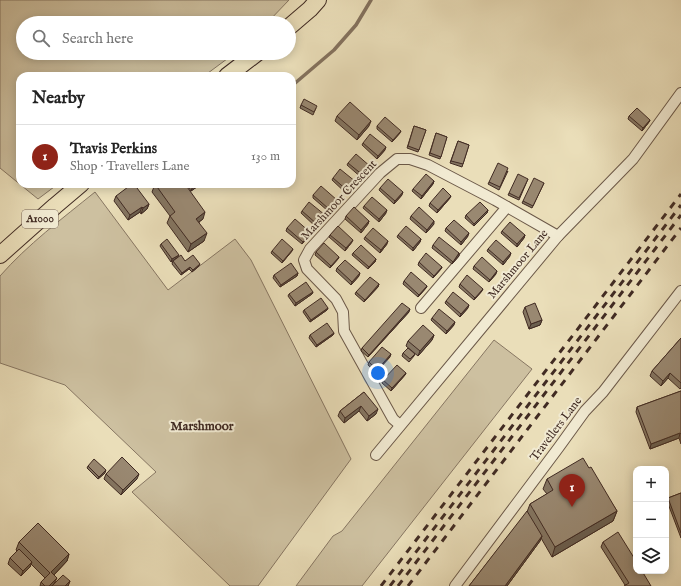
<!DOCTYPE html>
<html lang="en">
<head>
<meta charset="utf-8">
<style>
	:root { --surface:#fff; --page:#f6f6f6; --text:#222; --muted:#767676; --line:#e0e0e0; --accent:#8f2418 }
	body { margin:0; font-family:"IM FELL English",serif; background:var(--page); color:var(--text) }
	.controls { position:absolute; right:12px; bottom:12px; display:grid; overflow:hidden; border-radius:8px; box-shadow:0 2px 10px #0003 }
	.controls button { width:36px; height:36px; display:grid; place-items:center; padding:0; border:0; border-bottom:1px solid var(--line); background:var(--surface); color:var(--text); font:20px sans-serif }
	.you { position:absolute; left:378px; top:373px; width:14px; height:14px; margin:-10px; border:3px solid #fff; border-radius:50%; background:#1a73e8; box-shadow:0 0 0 6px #1a73e833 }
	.badge { display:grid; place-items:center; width:26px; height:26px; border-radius:50%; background:var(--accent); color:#fff; font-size:13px; font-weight:700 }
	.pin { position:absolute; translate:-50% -33px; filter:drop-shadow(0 1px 2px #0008) }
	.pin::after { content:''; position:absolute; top:21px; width:14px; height:12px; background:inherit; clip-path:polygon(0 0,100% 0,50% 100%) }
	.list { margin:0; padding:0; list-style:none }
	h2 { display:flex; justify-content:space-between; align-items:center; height:52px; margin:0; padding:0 16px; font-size:17px }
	h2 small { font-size:13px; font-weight:400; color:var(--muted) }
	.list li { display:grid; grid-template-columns:26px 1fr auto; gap:12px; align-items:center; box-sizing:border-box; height:64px; padding:0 16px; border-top:1px solid var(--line) }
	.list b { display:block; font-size:15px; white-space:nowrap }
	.list p { margin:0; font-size:13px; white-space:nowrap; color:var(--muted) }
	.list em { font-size:13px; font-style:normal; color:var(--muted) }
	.icon { flex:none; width:22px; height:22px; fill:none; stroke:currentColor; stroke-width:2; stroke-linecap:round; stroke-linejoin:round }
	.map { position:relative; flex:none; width:681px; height:586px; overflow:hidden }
	.search { position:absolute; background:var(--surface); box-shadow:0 2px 10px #0003; left:16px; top:16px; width:280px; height:44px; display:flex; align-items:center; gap:10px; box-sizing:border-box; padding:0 14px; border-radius:22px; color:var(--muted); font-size:15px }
	.panel { position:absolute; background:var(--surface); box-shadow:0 2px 10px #0003; left:16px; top:72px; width:280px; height:116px; border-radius:12px }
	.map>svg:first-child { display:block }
</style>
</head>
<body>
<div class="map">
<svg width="681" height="586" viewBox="0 0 681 586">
	<rect width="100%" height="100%" fill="#eadeb9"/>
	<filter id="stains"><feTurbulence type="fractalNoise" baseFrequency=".005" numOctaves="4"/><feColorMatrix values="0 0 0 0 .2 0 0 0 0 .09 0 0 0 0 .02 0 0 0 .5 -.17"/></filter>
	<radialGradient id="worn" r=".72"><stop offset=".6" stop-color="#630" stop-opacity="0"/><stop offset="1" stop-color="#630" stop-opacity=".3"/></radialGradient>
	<g fill="#cdc0a0" stroke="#877662">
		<polygon points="0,0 289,0 267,23 23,23 23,53 235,53 204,76 20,76 20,184 58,184 38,199 0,168"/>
		<path d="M 95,192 L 168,290 L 235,239 L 251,260 L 351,459 L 258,586 L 230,586 L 132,492 L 156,472 L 65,385 L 0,363 L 0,276 C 27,245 63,218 95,192 Z"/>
		<polygon points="494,340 532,369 362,586 296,586 333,536 342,531"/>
	</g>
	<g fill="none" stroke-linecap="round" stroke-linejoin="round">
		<polyline stroke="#84725e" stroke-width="3.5" points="294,84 334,50 356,25 371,0"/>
		<g stroke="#6b5848" stroke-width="12">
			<g id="street">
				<polyline points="421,308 507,207"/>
				<polyline points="400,425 393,419 344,331 343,312 336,299 307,269 304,260 310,249 380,173 397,159 410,159 428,165 495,200 558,236"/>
				<polyline points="376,455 558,236 633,159 681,93"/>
				<polyline points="455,586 559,447 585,411 603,392 681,291"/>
			</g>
		</g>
		<g stroke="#412b23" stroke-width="18">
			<g id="primary">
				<polyline points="289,27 310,9 318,0"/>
				<polyline points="227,76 257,53"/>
				<polyline points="0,255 55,206 81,184"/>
			</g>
		</g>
		<use href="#street" stroke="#f1ead2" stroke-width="10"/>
		<use href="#primary" stroke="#eadeb9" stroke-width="16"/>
		<g stroke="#412b23" stroke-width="3" stroke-dasharray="7 7" stroke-linecap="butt">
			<polyline points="381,586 681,194"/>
			<polyline points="390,586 681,205"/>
			<polyline points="398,586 681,215"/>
			<polyline points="408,586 681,228"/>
		</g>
	</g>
	<g fill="#847561" stroke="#412b23">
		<polygon points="301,105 316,108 313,115 300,108"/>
		<polygon points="337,116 369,126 357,140 335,121"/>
		<polygon points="629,116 650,120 649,122 642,131 628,119"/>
		<polygon points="377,126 400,133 392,142 377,129"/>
		<polygon points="414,126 426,130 418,152 407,148"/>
		<polygon points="436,133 447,137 440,159 429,155"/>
		<polygon points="458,141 469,145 462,167 450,163"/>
		<polygon points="363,143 385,150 377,159 362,145"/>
		<polygon points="348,163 370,170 363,179 347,165"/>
		<polygon points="508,171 499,190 488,184 489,182"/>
		<polygon points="333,178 356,182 355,185 347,194 332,180"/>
		<polygon points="528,179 519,200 508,195 509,193"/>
		<polygon points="434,181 433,184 421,199 412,191 413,189"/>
		<polygon points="544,183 532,208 522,203 523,201"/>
		<polygon points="155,184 203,219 199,222 204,241 188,252 167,223 170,216 152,192"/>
		<polygon points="186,184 201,184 191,191"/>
		<polygon points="380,188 402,195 394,204 379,190"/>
		<polygon points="313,195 336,202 328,211 313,198"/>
		<polygon points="116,196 149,204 147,209 141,214 140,212 128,220 114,201"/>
		<polygon points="450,198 437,213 429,206 430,203"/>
		<polygon points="364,206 386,213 379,222 363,208"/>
		<polygon points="488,210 487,213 474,226 465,218 466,215"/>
		<polygon points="302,211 325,215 324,218 316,227 301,213"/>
		<polygon points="346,216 369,221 368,224 361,233 345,219"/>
		<polygon points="411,216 434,224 426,233 410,219"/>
		<polygon points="287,228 311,233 310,235 302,244 286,231"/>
		<polygon points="446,228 468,236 461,245 445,231"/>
		<polygon points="502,231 525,235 524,238 517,247 501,233"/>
		<polygon points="330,235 352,242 345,251 329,237"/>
		<polygon points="398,235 421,239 420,242 413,251 397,237"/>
		<polygon points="365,237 387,244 380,253 364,239"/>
		<polygon points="161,244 178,257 171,262 160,246"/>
		<polygon points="433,245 459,253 459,256 452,264 432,248"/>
		<polygon points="488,249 510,256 503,265 487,251"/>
		<polygon points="272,251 292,251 282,263 271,253"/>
		<polygon points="316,252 339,257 338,259 330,268 315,255"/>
		<polygon points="353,253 376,259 375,262 368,269 352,255"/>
		<polygon points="173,261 185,261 199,266 192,272 189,269 181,275 172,264"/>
		<polygon points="419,262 442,267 441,269 433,278 418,265"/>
		<polygon points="474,266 496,274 489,282 473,269"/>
		<polygon points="337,268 359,276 351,285 336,271"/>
		<polygon points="298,273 297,276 280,287 273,278 274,275"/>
		<polygon points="404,281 427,286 426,288 418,297 403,284"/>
		<polygon points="379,284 378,287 364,302 355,294 356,292"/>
		<polygon points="460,284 482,291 474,300 459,287"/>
		<polygon points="313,292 312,294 295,306 288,296 289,294"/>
		<polygon points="446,301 468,308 460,317 445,303"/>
		<polygon points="525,307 542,320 540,325 529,329 523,312"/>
		<polygon points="328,308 327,310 310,322 303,312 304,310"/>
		<polygon points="409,312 368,357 361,351 362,348"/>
		<polygon points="432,318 454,325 446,334 431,320"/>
		<polygon points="334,333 333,335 316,347 309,338 310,335"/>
		<polygon points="434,335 432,340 418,356 406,346 408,341"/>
		<polygon points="681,338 681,388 680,389 668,378 661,386 650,376 652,371"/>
		<polygon points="403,353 415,354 414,356 409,362 402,356"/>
		<polygon points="390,357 376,372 368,365 369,362"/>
		<polygon points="406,373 405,375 391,391 382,383 383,380"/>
		<polygon points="681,391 681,444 679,438 650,449 636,412 637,407"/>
		<polygon points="364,392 376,414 367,421 359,411 344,423 338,416 340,411"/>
		<polygon points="88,466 105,473 98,479 87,468"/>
		<polygon points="589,468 617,511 613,521 552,557 541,538 540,541 507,586 469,586 527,512 530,504 547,494 543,489 547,479"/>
		<polygon points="106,474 137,479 121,495 104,479"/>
		<polygon points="681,493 681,538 667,501 668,498"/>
		<polygon points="19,542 69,554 67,561 54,575 55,583 70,581 68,586 40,586 41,582 45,578 31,564 30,567 21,576 8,564 10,558 17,551 16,550"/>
		<polygon points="603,542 651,586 625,585 601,547"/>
	</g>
	<g fill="#6b5f4f" stroke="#412b23">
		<polygon points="650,120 649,122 642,131 643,128"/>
		<polygon points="371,121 369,126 357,140 359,135"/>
		<polygon points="401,131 400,133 392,142 393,140"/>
		<polygon points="386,147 385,150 377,159 378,156"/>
		<polygon points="371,167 370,170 363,179 364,176"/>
		<polygon points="434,181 433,184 421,199 422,196"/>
		<polygon points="356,182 355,185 347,194 348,191"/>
		<polygon points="195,184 201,184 191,191 193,186"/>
		<polygon points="403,192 402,195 394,204 395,201"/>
		<polygon points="451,196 450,198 437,213 438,210"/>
		<polygon points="337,200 336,202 328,211 329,209"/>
		<polygon points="149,204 147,209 141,214 143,208"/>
		<polygon points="142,207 140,212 128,220 130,215"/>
		<polygon points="387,210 386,213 379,222 379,219"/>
		<polygon points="488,210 487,213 474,226 474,224"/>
		<polygon points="205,212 203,219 193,226 196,219"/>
		<polygon points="325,215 324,218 316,227 317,224"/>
		<polygon points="369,221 368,224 361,233 361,230"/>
		<polygon points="434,221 434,224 426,233 427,230"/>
		<polygon points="207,233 204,241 188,252 191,244"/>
		<polygon points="311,233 310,235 302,244 303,242"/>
		<polygon points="469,233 468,236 461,245 461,242"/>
		<polygon points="525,235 524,238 517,247 517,244"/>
		<polygon points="421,239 420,242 413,251 413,248"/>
		<polygon points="353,240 352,242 345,251 346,248"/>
		<polygon points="388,241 387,244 380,253 381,250"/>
		<polygon points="293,249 292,251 282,263 283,261"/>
		<polygon points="459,253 459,256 452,264 453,262"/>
		<polygon points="511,253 510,256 503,265 503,262"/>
		<polygon points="179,255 178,257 171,262 172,259"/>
		<polygon points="339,257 338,259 330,268 331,266"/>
		<polygon points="376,259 375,262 368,269 369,267"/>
		<polygon points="200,264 199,266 192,272 193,270"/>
		<polygon points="190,267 189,269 181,275 182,273"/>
		<polygon points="442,267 441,269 433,278 434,276"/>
		<polygon points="497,271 496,274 489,282 490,280"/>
		<polygon points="298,273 297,276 280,287 281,285"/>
		<polygon points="360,273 359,276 351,285 352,282"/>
		<polygon points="379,284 378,287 364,302 365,300"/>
		<polygon points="427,286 426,288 418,297 419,295"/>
		<polygon points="483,289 482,291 474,300 475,298"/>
		<polygon points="313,292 312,294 295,306 296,303"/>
		<polygon points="469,305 468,308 460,317 461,314"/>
		<polygon points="328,308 327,310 310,322 311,320"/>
		<polygon points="410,309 409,312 368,357 369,355"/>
		<polygon points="542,320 540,325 529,329 531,324"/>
		<polygon points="455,322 454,325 446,334 447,331"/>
		<polygon points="334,333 333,335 316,347 317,345"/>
		<polygon points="434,335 432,340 418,356 420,351"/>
		<polygon points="391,354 390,357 376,372 377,370"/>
		<polygon points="406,373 405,375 391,391 392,388"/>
		<polygon points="670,373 668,378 661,386 663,381"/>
		<polygon points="361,406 359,411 344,423 345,418"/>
		<polygon points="378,409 376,414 367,421 369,416"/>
		<polygon points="680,433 679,438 650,449 651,444"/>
		<polygon points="106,470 105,473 98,479 99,477"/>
		<polygon points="139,474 137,479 121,495 123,490"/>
		<polygon points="617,511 613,521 552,557 555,547"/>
		<polygon points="542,536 540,541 507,586 505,586"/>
		<polygon points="69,554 67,561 49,580 51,572"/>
		<polygon points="32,562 30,567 21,576 23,571"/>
		<polygon points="57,578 53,586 49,586"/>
		<polygon points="70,581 68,586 65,586"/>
	</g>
	<g fill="#998871" stroke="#412b23">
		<polygon points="304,99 317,106 314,112 301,105"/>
		<polygon points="350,102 371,121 359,135 337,116"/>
		<polygon points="637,108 650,120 643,128 629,116"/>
		<polygon points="385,117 401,131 393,140 377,126"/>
		<polygon points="414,126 426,130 419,150 408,146"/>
		<polygon points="436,133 447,137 441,157 430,153"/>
		<polygon points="370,134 386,147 378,156 363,143"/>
		<polygon points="458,141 469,145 463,164 451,161"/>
		<polygon points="356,154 371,167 364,176 348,163"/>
		<polygon points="498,163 508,168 500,187 489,182"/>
		<polygon points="340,169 356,182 348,191 333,178"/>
		<polygon points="426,174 434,181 422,196 413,189"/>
		<polygon points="518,174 528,179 519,198 509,193"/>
		<polygon points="534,178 544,183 533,206 523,201"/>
		<polygon points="388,179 403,192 395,201 380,188"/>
		<polygon points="132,184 134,184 149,204 143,208 142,207 130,215 116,196"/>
		<polygon points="155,184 185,184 205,212 196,219 207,233 191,244 170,216 175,212"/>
		<polygon points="321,186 337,200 329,209 313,195"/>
		<polygon points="443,188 451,196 438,210 430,203"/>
		<polygon points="372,197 387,210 379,219 364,206"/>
		<polygon points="309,202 325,215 317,224 302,211"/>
		<polygon points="480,202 488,210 474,224 466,215"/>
		<polygon points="354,207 369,221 361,230 346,216"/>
		<polygon points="419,207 434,221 427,230 411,216"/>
		<polygon points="295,219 311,233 303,242 287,228"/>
		<polygon points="454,220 469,233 461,242 446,228"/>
		<polygon points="510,222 525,235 517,244 502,231"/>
		<polygon points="338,226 353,240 346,248 330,235"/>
		<polygon points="406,226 421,239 413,248 398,235"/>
		<polygon points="373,228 388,241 381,250 365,237"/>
		<polygon points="439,237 459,253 453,262 433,245"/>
		<polygon points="167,239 179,255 172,259 161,244"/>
		<polygon points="282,239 293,249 283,261 272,251"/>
		<polygon points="496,240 511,253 503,262 488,249"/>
		<polygon points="324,243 339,257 331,266 316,252"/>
		<polygon points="361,245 376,259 369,267 353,253"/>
		<polygon points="426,253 442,267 434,276 419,262"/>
		<polygon points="181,255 185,261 193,255 200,264 193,270 190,267 182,273 173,261"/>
		<polygon points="482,257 497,271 490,280 474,266"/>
		<polygon points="345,260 360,273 352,282 337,268"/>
		<polygon points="291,263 298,273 281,285 274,275"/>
		<polygon points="411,272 427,286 419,295 404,281"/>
		<polygon points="467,275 483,289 475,298 460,284"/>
		<polygon points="370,277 379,284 365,300 356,292"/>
		<polygon points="306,282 313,292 296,303 289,294"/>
		<polygon points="453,292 469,305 461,314 446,301"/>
		<polygon points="321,298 328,308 311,320 304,310"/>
		<polygon points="402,303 410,309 369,355 362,348"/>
		<polygon points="535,303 542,320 531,324 525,307"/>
		<polygon points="439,309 455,322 447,331 432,318"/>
		<polygon points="327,323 334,333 317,345 310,335"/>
		<polygon points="423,325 434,335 420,351 408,341"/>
		<polygon points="681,338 681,383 670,373 663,381 652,371"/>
		<polygon points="382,347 391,354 377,370 369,362"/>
		<polygon points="408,348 415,354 410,359 403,353"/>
		<polygon points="397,365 406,373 392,388 383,380"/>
		<polygon points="681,391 681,434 680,433 651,444 637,407"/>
		<polygon points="364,392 378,409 369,416 361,406 345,418 340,411"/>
		<polygon points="122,457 139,474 123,490 106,474"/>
		<polygon points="583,458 589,468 591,467 617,511 555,547 530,504 553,490 547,479"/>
		<polygon points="94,459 106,470 99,477 88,466"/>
		<polygon points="681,493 681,533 668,498"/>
		<polygon points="527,511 542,536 505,586 469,586"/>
		<polygon points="38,523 69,554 51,572 57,578 49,586 45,586 41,582 50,573 19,542"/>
		<polygon points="618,532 636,561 636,571 642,571 651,586 624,586 629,583 603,542"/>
		<polygon points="19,549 32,562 23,571 10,558"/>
		<polygon points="63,575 70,581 65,586 52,586"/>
	</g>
	<g text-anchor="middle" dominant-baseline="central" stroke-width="4" stroke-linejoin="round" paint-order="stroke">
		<rect fill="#f1ead2" stroke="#766458" stroke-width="1" x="22" y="210" width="36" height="18" rx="3"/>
		<g font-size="11" font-weight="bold" fill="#412b23">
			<text x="40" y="219">A1000</text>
		</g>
		<g font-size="12" fill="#412b23" stroke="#f1ead2">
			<text transform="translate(339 200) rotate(-47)">Marshmoor Crescent</text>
			<text transform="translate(518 264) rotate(-50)">Marshmoor Lane</text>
			<text transform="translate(556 429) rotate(-53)">Travellers Lane</text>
		</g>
		<g font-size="13" font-weight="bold" fill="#412b23" stroke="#f1ead2">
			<text x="202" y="426">Marshmoor</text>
		</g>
	</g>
	<rect width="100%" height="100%" filter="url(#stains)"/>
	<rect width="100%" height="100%" fill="url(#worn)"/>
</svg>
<div class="controls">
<button>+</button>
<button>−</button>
<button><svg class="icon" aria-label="layers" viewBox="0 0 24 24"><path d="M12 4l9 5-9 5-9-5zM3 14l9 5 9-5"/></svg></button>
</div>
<div class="you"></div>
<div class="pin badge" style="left:572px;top:507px">1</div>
<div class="search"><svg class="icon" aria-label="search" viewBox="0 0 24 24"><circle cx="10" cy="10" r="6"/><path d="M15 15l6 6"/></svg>Search here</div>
<section class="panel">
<h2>Nearby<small></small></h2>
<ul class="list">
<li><span class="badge">1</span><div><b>Travis Perkins</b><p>Shop · Travellers Lane</p></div><em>130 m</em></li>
</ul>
</section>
</div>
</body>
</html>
